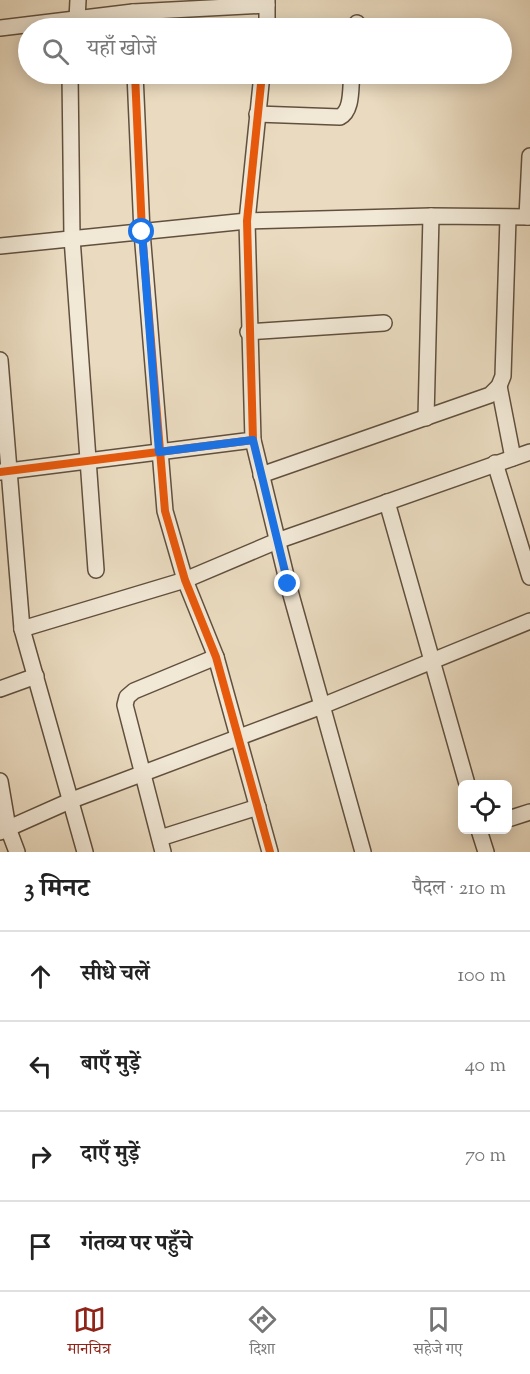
<!DOCTYPE html>
<html lang="hi">
<head>
<meta charset="utf-8">
<style>
	:root { --surface:#fff; --page:#f2f2f2; --text:#222; --muted:#767676; --line:#e0e0e0; --accent:#8f2418 }
	body { margin:0; font-family:"Sorts Mill Goudy","Noto Serif Devanagari",serif; background:var(--page); color:var(--text) }
	.controls { position:absolute; right:18px; bottom:18px; display:grid; overflow:hidden; border-radius:9px; box-shadow:0 3px 15px #0003 }
	.controls button { width:54px; height:54px; display:grid; place-items:center; padding:0; border:0; border-bottom:2px solid var(--line); background:var(--surface); color:var(--text); font:30px sans-serif }
	.stop { position:absolute; width:18px; height:18px; margin:-14px; border:4px solid #1a73e8; border-radius:50%; background:#fff }
	.stop.end { background:#1a73e8; border-color:#fff; box-shadow:0 2px 6px #0008 }
	.list { margin:0; padding:0; list-style:none }
	h2 { display:flex; justify-content:space-between; align-items:center; height:78px; margin:0; padding:0 24px; font-size:26px }
	h2 small { font-size:20px; font-weight:400; color:var(--muted) }
	.list li { display:grid; grid-template-columns:39px 1fr auto; gap:18px; align-items:center; box-sizing:border-box; height:90px; padding:0 24px; border-top:2px solid var(--line) }
	.list b { display:block; font-size:22px; white-space:nowrap }
	.list em { font-size:20px; font-style:normal; color:var(--muted) }
	.icon { flex:none; width:33px; height:33px; fill:none; stroke:currentColor; stroke-width:2; stroke-linecap:round; stroke-linejoin:round }
	.map { position:relative; flex:none; width:530px; height:852px; overflow:hidden }
	.search { position:absolute; background:var(--surface); box-shadow:0 3px 15px #0003; left:18px; right:18px; top:18px; height:66px; display:flex; align-items:center; gap:15px; box-sizing:border-box; padding:0 21px; border-radius:33px; color:var(--muted); font-size:22px }
	.sheet { height:438px; background:var(--surface) }
	nav { display:flex; justify-content:space-around; align-items:center; box-sizing:border-box; height:84px; border-top:2px solid var(--line); background:var(--surface); font-size:16px; color:var(--muted) }
	nav a { display:grid; justify-items:center; gap:3px }
	nav .on { color:var(--accent) }
	.map>svg:first-child { display:block }
</style>
</head>
<body>
<div class="map">
<svg width="530" height="852" viewBox="0 0 530 852">
	<rect width="100%" height="100%" fill="#eadbc0"/>
	<filter id="stains"><feTurbulence type="fractalNoise" baseFrequency=".00333" numOctaves="4"/><feColorMatrix values="0 0 0 0 .2 0 0 0 0 .09 0 0 0 0 .02 0 0 0 .5 -.17"/></filter>
	<radialGradient id="worn" r=".72"><stop offset=".6" stop-color="#630" stop-opacity="0"/><stop offset="1" stop-color="#630" stop-opacity=".3"/></radialGradient>
	<g fill="none" stroke-linecap="round" stroke-linejoin="round">
		<g stroke="#61503e" stroke-width="18">
			<g id="minor">
				<polyline points="267,0 267,28"/>
				<polyline points="133,12 133,28"/>
				<polyline points="77,19 78,0"/>
				<polyline points="0,28 133,12 267,5"/>
				<polyline points="356,28 357,23"/>
				<polyline points="70,74 72,238 96,570"/>
				<polyline points="135,74 142,232 165,511 185,580 216,657 270,852"/>
				<path d="M 257,114 L 340,117 C 353,110 350,87 352,74"/>
				<polyline points="527,217 530,156"/>
				<polyline points="0,246 247,221 431,216 530,217"/>
				<polyline points="248,332 384,323"/>
				<polyline points="0,360 22,629 85,852"/>
				<polyline points="499,386 513,458"/>
				<polyline points="426,418 431,216"/>
				<polyline points="253,440 288,584 363,852"/>
				<polyline points="495,463 530,577"/>
				<polyline points="0,472 253,440 247,221 262,74"/>
				<polyline points="261,475 490,395 499,386 503,376 508,218"/>
				<polyline points="387,502 467,784"/>
				<polyline points="22,629 185,580 277,541 530,452"/>
				<polyline points="0,689 36,676"/>
				<polyline points="0,781 8,828 17,852"/>
				<polyline points="508,819 530,812"/>
				<polyline points="479,830 486,852"/>
				<polyline points="0,832 72,800 322,706 530,621"/>
				<polyline points="160,838 258,807"/>
				<polyline points="163,852 125,705 127,697 134,691 216,657"/>
			</g>
		</g>
		<use href="#minor" stroke="#f1e8d6" stroke-width="15"/>
		<g stroke="#f1e8d6" stroke-width="11">
			<g id="cycleway">
				<polyline points="135,74 142,232 165,511 185,580 216,657 270,852"/>
				<polyline points="0,472 253,440 247,221 262,74"/>
			</g>
		</g>
		<use href="#cycleway" stroke="#e8590c" stroke-width="8"/>
	</g>
	<g fill="none" stroke-linecap="round" stroke-linejoin="round">
		<polyline stroke="#1a73e8" stroke-width="8" points="142,232 159,452 253,440 288,584"/>
	</g>
	<rect width="100%" height="100%" filter="url(#stains)"/>
	<rect width="100%" height="100%" fill="url(#worn)"/>
</svg>
<div class="controls">
<button><svg class="icon" aria-label="locate" viewBox="0 0 24 24"><circle cx="12" cy="12" r="6"/><path d="M12 2v4M12 18v4M2 12h4M18 12h4"/></svg></button>
</div>
<div class="stop" style="left:142px;top:232px"></div>
<div class="stop end" style="left:288px;top:584px"></div>
<div class="search"><svg class="icon" aria-label="search" viewBox="0 0 24 24"><circle cx="10" cy="10" r="6"/><path d="M15 15l6 6"/></svg>यहाँ खोजें</div>
</div>
<section class="sheet">
<h2>3 मिनट<small>पैदल · 210 m</small></h2>
<ul class="list">
<li><svg class="icon" aria-label="ahead" viewBox="0 0 24 24"><path d="M12 20V5M6 11l6-6 6 6"/></svg><div><b>सीधे चलें</b></div><em>100 m</em></li>
<li><svg class="icon" aria-label="left" viewBox="0 0 24 24"><path d="M17 20v-9H6M10 6l-5 5 5 5"/></svg><div><b>बाएँ मुड़ें</b></div><em>40 m</em></li>
<li><svg class="icon" aria-label="right" viewBox="0 0 24 24"><path d="M7 20v-9h11M14 6l5 5-5 5"/></svg><div><b>दाएँ मुड़ें</b></div><em>70 m</em></li>
<li><svg class="icon" aria-label="arrive" viewBox="0 0 24 24"><path d="M6 21V4h12l-3 4 3 4H6"/></svg><div><b>गंतव्य पर पहुँचे</b></div></li>
</ul>
</section>
<nav>
<a class="on"><svg class="icon" aria-label="map" viewBox="0 0 24 24"><path d="M3 6l6-2 6 2 6-2v14l-6 2-6-2-6 2zM9 4v14M15 6v14"/></svg>मानचित्र</a>
<a><svg class="icon" aria-label="directions" viewBox="0 0 24 24"><path d="M12 3l9 9-9 9-9-9zM9 14v-3h6M13 9l2 2-2 2"/></svg>दिशा</a>
<a><svg class="icon" aria-label="saved" viewBox="0 0 24 24"><path d="M7 4h10v16l-5-4-5 4z"/></svg>सहेजे गए</a>
</nav>
</body>
</html>
